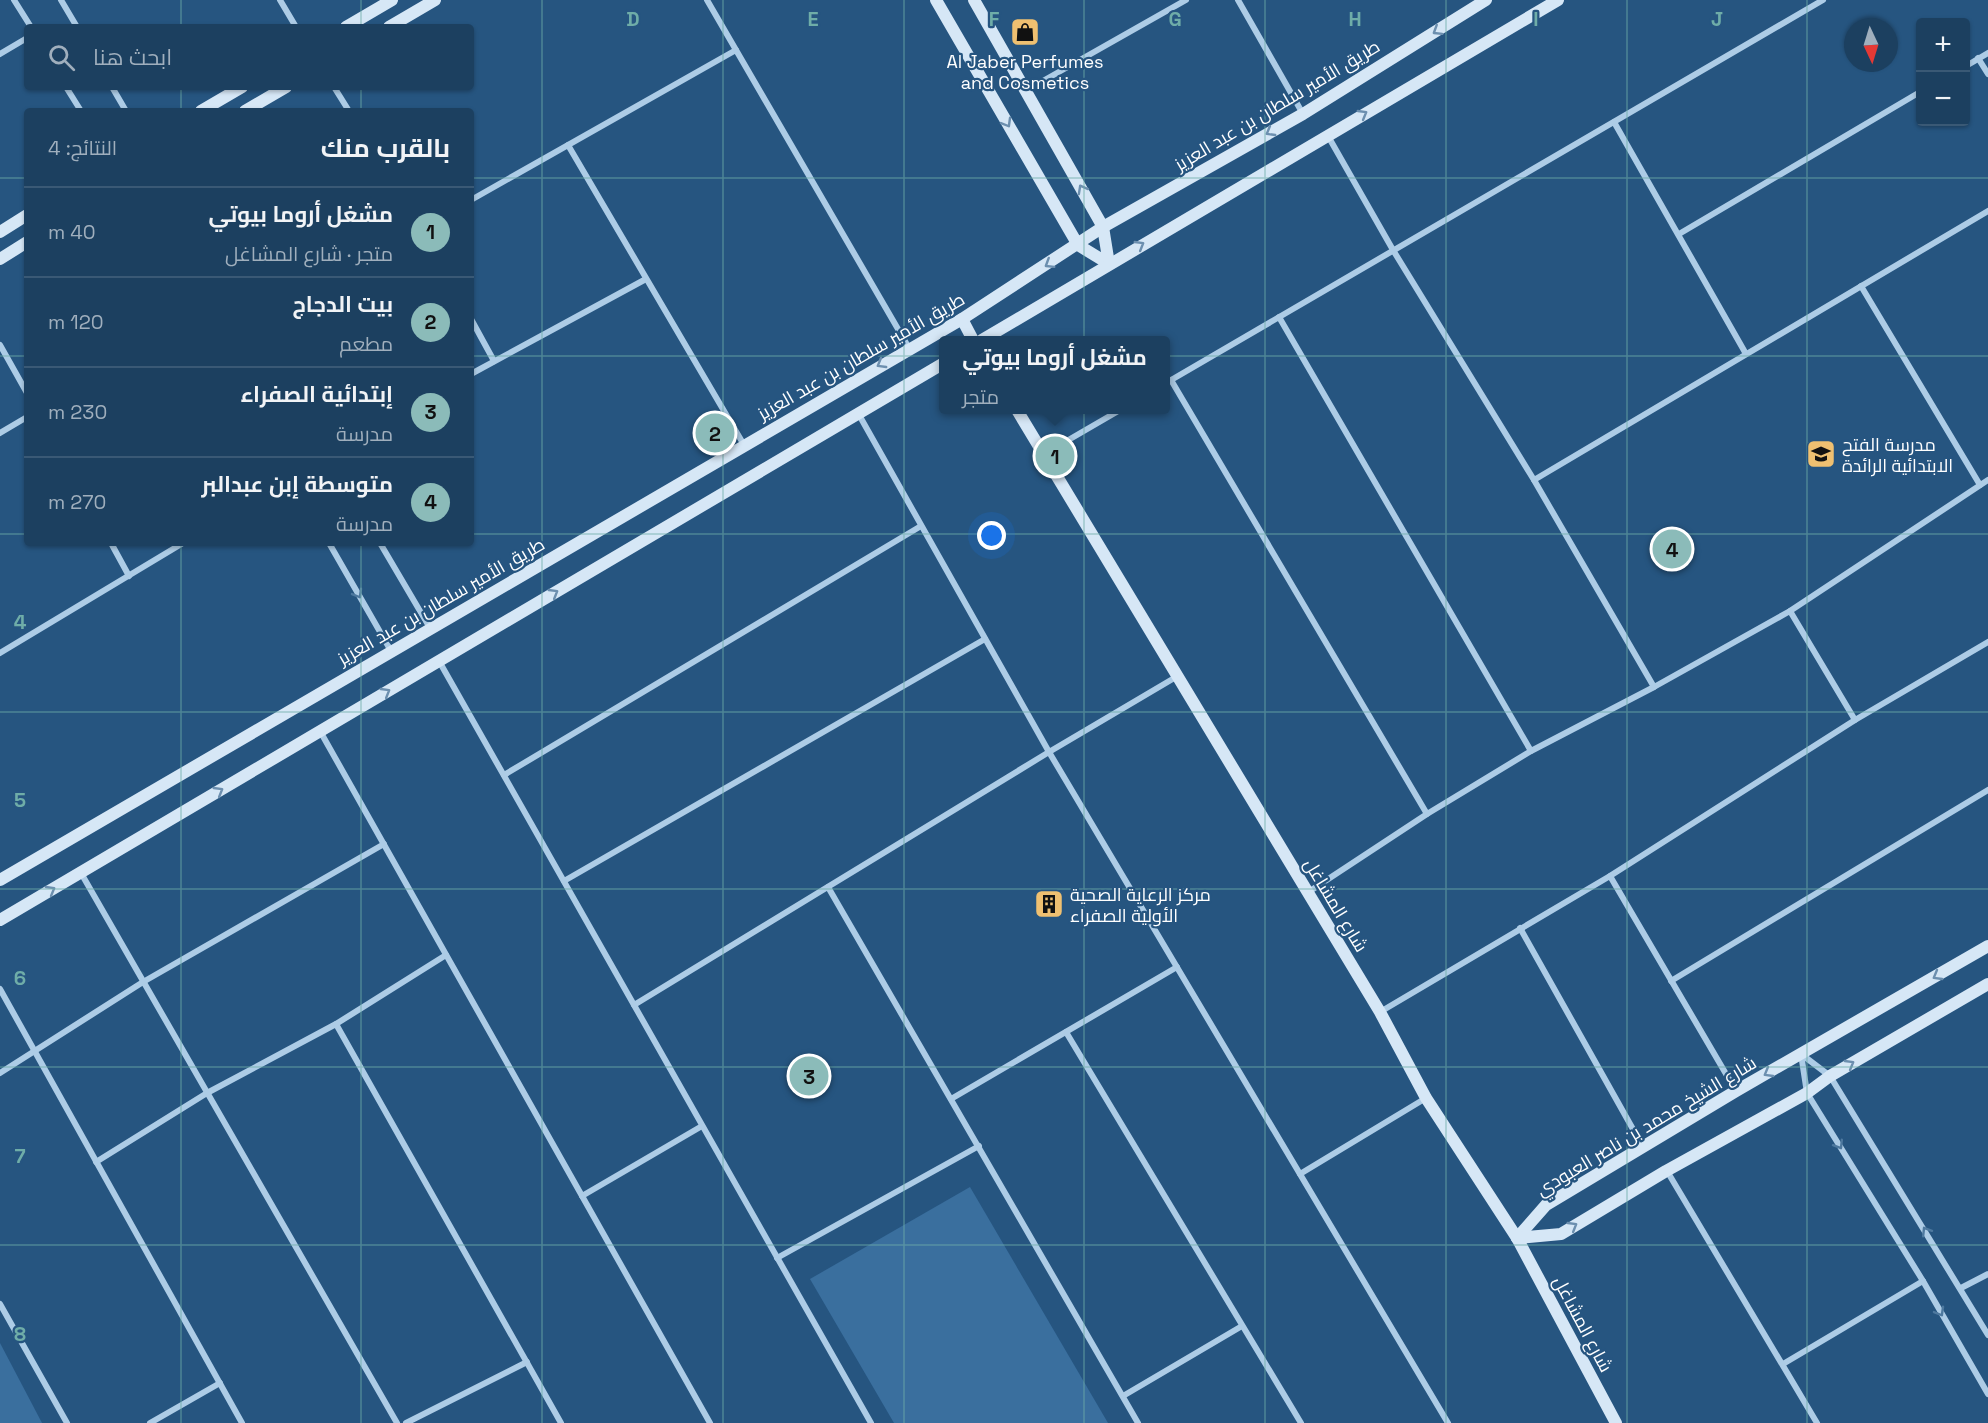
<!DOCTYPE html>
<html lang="ar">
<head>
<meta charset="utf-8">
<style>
	:root { --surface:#1c4060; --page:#294b69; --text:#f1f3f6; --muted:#a0afbd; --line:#3a5975; --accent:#8bbbb9 }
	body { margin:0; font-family:"Space Grotesk",Cairo,sans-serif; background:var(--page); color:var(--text); direction:rtl }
	.controls { position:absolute; right:18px; top:18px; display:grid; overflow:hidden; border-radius:6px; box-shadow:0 2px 4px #0004 }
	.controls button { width:54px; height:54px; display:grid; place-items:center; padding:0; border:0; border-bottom:2px solid var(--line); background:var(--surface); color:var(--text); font:30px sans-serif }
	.compass { position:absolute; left:1844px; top:18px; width:54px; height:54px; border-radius:50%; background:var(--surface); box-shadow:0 2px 4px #0004; rotate:176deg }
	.you { position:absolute; left:992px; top:536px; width:21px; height:21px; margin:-15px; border:4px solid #fff; border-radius:50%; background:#1a73e8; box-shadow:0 0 0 9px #1a73e833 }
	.badge { display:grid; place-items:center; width:39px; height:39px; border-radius:50%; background:var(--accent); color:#111; font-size:20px; font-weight:700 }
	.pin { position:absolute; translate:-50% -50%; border:3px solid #fff; box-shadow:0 2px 6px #0006 }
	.popup { position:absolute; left:939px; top:336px; width:231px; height:78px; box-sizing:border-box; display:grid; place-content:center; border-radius:6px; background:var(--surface); filter:drop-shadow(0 2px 4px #0005); font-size:20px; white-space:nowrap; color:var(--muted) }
	.popup b { font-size:22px; color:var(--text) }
	.popup::after { content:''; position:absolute; left:50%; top:100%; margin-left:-12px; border:12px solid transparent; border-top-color:var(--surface) }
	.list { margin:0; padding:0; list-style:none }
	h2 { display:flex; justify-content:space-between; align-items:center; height:78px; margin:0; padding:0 24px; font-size:26px }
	h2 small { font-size:20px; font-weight:400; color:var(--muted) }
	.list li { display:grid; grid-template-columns:39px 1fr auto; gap:18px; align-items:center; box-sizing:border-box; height:90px; padding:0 24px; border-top:2px solid var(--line) }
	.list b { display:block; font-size:22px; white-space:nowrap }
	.list p { margin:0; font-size:20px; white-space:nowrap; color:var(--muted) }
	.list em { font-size:20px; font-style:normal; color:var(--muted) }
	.icon { flex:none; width:33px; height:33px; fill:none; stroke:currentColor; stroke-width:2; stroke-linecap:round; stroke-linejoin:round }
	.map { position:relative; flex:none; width:1988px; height:1423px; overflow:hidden; direction:ltr }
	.search { position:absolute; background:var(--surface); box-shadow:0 2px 4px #0004; left:24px; top:24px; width:450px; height:66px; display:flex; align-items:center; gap:15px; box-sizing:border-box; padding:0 21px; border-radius:6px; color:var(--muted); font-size:22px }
	.panel { position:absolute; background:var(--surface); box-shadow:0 2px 4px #0004; left:24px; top:108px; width:450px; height:438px; border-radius:6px; direction:rtl }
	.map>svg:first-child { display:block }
</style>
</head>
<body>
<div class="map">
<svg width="1988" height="1423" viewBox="0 0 1988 1423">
	<rect width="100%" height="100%" fill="#265580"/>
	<g fill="#3a6f9e">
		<polygon points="970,1187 1108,1423 894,1423 810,1279"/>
		<polygon points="0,1343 42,1423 0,1423"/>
	</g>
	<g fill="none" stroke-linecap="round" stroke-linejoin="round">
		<g stroke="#adcce6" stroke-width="6">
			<polyline points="14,0 31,27"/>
			<polyline points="61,0 77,27"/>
			<polyline points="280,0 296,27"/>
			<polyline points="707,0 909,348"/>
			<polyline points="1238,0 1303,114"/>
			<polyline points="0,54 27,38"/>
			<polyline points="1978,58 1988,74"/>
			<polyline points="1966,66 1988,53"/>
			<polyline points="66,87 81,111"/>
			<polyline points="112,87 126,111"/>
			<polyline points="334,87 349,111"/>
			<polyline points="1027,90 1186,0"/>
			<polyline points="1614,122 1746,354"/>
			<polyline points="1328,136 1393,250 1534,480 1654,687"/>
			<polyline points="568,145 744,445"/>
			<polyline points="471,200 736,50"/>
			<polyline points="1679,234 1920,92"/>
			<polyline points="1861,286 1980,485"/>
			<polyline points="1279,317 1531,751"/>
			<polyline points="471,319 494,361"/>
			<polyline points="0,345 27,393"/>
			<polyline points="471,374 646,279"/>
			<polyline points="1171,380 1427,814"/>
			<polyline points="1166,383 1823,0"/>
			<polyline points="858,413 1049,752 1448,1423"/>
			<polyline points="0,433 27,417"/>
			<polyline points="1046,453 1120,410"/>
			<polyline points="1534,480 1988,211"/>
			<polyline points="111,543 129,576"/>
			<polyline points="329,543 391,651"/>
			<polyline points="380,543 430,628"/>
			<polyline points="1790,611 1855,720"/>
			<polyline points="0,653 183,543"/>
			<polyline points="439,661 871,1423"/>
			<polyline points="320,731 710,1423"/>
			<polyline points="504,775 921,526"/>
			<polyline points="81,873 397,1423"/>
			<polyline points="1610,876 1736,1091"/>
			<polyline points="564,881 985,639"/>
			<polyline points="828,887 1138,1423"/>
			<polyline points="1307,893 1427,814 1531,751 1654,687 1790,611 1988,480"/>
			<polyline points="1520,928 1643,1147"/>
			<polyline points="1671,981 1988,790"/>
			<polyline points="0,989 242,1423"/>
			<polyline points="634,1005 1049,752 1176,677"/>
			<polyline points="1380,1012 1610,876 1855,720 1988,642"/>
			<polyline points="336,1024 561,1423"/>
			<polyline points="1066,1032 1301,1423"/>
			<polyline points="1801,1054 1807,1093 1923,1281 1988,1394"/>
			<polyline points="1801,1054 1830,1076 1988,1335"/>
			<polyline points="0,1073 143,982 384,844"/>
			<polyline points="951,1099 1177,967"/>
			<polyline points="96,1162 207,1093 336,1024 446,955"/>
			<polyline points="1667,1171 1817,1423"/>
			<polyline points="1300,1174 1426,1098"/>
			<polyline points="582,1196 702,1126"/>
			<polyline points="777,1258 979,1146"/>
			<polyline points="1961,1288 1988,1274"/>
			<polyline points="0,1304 67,1423"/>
			<polyline points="1783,1364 1923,1281"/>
			<polyline points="1123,1396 1242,1326"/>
			<polyline points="150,1423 220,1383"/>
			<polyline points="406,1423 527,1362"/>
		</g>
		<g stroke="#d6e7f6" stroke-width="12">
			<polyline points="936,0 1078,245 1109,264 1103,227 974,0"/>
			<polyline points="346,27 392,0"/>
			<polyline points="389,27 435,0"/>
			<polyline points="201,111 242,87"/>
			<polyline points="245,111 286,87"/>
			<polyline points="0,232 27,215"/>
			<polyline points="0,259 27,242"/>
			<polyline points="962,319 973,340"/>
			<polyline points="982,340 1558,0"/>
			<polyline points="1017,410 1380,1012 1426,1098 1517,1238 1616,1423"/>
			<polyline points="0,880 962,319 1103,227 1303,114 1486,0"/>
			<polyline points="0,920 944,363"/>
			<polyline points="1517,1238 1546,1205 1736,1091 1988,946"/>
			<polyline points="1517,1238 1561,1234 1666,1171 1807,1093 1830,1076 1988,984"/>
		</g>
	</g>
	<defs><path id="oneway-chevron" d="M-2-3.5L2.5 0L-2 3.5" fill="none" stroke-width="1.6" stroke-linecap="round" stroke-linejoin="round" transform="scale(1.5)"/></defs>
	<g stroke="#6c8faf">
		<use href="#oneway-chevron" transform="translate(1437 31) rotate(148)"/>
		<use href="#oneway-chevron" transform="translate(1363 114) rotate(-30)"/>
		<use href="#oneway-chevron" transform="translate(1007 123) rotate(60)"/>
		<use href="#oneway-chevron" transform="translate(1270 132) rotate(150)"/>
		<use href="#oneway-chevron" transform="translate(1082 189) rotate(-119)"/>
		<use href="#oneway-chevron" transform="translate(1140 245) rotate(-31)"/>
		<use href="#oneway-chevron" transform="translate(1049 264) rotate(148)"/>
		<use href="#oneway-chevron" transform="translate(881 364) rotate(150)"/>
		<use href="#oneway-chevron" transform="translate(554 593) rotate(-31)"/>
		<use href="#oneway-chevron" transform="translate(386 692) rotate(-31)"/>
		<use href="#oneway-chevron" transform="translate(219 791) rotate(-31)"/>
		<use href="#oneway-chevron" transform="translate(51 890) rotate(-30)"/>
		<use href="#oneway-chevron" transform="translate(1937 976) rotate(150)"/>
		<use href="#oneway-chevron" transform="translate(1850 1064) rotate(-30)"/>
		<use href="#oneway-chevron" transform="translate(1768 1073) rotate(150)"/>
		<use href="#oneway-chevron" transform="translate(1573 1226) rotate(-31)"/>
	</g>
	<g stroke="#4e799f">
		<use href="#oneway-chevron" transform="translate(358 594) rotate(60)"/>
		<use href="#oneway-chevron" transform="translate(1839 1145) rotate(58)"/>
		<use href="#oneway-chevron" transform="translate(1926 1231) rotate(-122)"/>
		<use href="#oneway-chevron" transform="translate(1940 1312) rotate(60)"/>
	</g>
	<path fill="none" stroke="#6fada8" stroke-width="1.5" stroke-opacity="0.55" d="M 181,0 L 181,27M 361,0 L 361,27M 542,0 L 542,1423M 723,0 L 723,1423M 904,0 L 904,1423M 1084,0 L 1084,1423M 1265,0 L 1265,1423M 1446,0 L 1446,1423M 1627,0 L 1627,1423M 1807,0 L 1807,1423M 181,87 L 181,111M 361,87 L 361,111M 0,178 L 27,178M 471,178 L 1988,178M 0,356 L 27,356M 471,356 L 1988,356M 0,534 L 27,534M 471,534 L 1988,534M 181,543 L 181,1423M 361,543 L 361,1423M 0,712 L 1988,712M 0,889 L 1988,889M 0,1067 L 1988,1067M 0,1245 L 1988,1245"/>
	<defs>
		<g id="shop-square" transform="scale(1.5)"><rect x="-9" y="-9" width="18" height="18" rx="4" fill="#efc071" stroke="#265580"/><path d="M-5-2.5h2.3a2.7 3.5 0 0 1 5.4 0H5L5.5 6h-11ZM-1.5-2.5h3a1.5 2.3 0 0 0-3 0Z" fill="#111"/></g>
		<g id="school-square" transform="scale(1.5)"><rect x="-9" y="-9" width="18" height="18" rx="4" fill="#efc071" stroke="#265580"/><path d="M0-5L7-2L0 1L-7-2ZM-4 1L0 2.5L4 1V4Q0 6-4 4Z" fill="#111"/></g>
		<g id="building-square" transform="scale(1.5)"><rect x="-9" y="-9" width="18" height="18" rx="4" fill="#efc071" stroke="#265580"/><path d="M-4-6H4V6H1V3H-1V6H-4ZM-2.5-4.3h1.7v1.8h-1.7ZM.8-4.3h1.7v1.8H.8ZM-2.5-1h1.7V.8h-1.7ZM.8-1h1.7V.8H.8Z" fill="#111"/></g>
	</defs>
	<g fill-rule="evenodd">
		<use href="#shop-square" x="1025" y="32"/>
		<use href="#school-square" x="1821" y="454"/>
		<use href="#building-square" x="1049" y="904"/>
	</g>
	<g text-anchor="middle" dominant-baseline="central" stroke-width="4.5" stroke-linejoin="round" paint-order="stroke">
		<g font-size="18" fill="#fff" stroke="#265580" text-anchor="start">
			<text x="1025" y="61" text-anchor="middle">Al Jaber Perfumes<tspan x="1025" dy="21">and Cosmetics</tspan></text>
			<text x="1842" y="444">مدرسة الفتح<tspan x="1842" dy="21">الابتدائية الرائدة</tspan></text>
			<text x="1070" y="894">مركز الرعاية الصحية<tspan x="1070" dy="21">الأولية الصفراء</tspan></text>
		</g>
		<g font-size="18" fill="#fff" stroke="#265580">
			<text transform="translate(1277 105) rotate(-31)">طريق الأمير سلطان بن عبد العزيز</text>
			<text transform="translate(861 356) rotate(-30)">طريق الأمير سلطان بن عبد العزيز</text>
			<text transform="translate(441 601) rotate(-30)">طريق الأمير سلطان بن عبد العزيز</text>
			<text transform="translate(1336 905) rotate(59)">شارع المشاغل</text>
			<text transform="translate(1646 1126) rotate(-31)">شارع الشيخ محمد بن ناصر العبودي</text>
			<text transform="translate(1583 1324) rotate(62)">شارع المشاغل</text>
		</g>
	</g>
	<g font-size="20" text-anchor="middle" font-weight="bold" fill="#6fada8" stroke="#265580" stroke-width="4.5" stroke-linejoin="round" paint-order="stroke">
		<text x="633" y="26">D</text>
		<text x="813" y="26">E</text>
		<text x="994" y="26">F</text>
		<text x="1175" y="26">G</text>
		<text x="1355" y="26">H</text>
		<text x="1536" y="26">I</text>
		<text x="1717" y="26">J</text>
		<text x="20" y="629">4</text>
		<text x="20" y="807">5</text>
		<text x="20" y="985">6</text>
		<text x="20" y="1163">7</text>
		<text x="20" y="1341">8</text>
	</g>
</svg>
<div class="controls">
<button>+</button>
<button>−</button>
</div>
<svg class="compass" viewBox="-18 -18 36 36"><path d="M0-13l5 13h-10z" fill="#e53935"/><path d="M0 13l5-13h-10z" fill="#a0afbd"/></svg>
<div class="you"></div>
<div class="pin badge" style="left:1055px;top:456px">1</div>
<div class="popup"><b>مشغل أروما بيوتي</b>متجر</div>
<div class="pin badge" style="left:715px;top:433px">2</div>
<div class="pin badge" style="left:809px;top:1076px">3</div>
<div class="pin badge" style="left:1672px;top:549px">4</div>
<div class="search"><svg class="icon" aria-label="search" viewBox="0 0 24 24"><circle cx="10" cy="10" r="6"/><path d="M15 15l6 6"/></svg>ابحث هنا</div>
<section class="panel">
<h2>بالقرب منك<small>النتائج: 4</small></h2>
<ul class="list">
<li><span class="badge">1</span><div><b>مشغل أروما بيوتي</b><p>متجر · شارع المشاغل</p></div><em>40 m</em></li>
<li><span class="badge">2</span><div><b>بيت الدجاج</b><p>مطعم</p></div><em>120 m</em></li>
<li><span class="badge">3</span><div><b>إبتدائية الصفراء</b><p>مدرسة</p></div><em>230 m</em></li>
<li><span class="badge">4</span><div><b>متوسطة إبن عبدالبر</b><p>مدرسة</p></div><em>270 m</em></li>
</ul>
</section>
</div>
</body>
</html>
